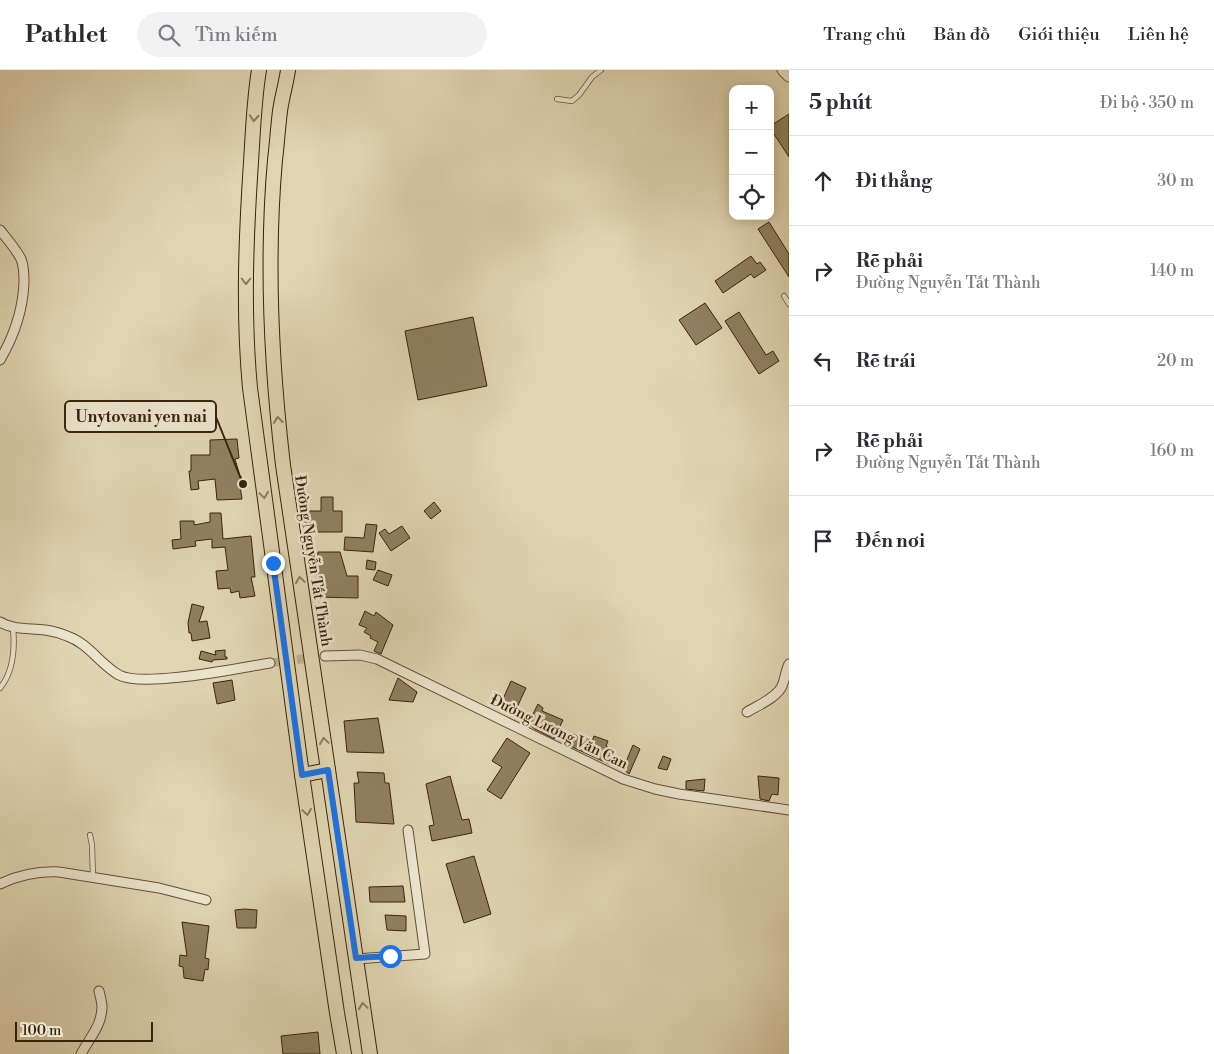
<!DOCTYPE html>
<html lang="vi">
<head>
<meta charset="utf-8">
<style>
	:root { --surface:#fff; --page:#f2f2f3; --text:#2b2b33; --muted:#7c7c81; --line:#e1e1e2 }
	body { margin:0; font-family:"Libre Bodoni",serif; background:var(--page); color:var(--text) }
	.controls { position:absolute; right:15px; top:15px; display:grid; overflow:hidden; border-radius:10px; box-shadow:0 2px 12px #0003 }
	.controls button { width:45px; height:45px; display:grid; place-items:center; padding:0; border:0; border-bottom:1px solid var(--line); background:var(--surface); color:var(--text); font:25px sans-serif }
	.scale { position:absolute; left:15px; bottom:12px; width:138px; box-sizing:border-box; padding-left:5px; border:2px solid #3a230a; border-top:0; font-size:14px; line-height:18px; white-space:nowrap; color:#3a230a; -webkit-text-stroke:4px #ebe4cd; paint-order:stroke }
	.stop { position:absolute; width:15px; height:15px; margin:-11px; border:4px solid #1a73e8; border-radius:50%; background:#fff }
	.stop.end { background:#1a73e8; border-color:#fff; box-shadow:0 1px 5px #0008 }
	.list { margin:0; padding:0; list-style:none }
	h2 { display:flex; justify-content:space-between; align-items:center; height:65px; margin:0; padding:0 20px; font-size:21px }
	h2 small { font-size:16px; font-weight:400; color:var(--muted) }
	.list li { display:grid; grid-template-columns:32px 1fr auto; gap:15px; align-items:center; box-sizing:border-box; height:90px; padding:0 20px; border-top:1px solid var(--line) }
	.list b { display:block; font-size:19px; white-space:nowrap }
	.list p { margin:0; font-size:16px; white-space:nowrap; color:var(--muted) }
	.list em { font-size:16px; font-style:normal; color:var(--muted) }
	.icon { flex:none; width:28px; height:28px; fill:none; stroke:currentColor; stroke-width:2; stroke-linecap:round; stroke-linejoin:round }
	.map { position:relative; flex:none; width:789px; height:984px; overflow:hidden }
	header { display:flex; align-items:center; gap:30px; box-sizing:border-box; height:70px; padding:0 25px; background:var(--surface); border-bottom:1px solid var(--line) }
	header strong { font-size:24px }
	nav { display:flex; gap:28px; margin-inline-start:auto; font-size:18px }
	.search { width:350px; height:45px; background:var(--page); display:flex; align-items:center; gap:12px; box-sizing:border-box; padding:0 18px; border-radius:28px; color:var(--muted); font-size:19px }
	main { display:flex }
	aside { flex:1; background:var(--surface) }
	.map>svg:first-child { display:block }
</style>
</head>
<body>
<header>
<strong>Pathlet</strong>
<div class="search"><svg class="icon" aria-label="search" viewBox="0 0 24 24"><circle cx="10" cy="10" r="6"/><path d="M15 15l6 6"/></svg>Tìm kiếm</div>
<nav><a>Trang chủ</a><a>Bản đồ</a><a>Giới thiệu</a><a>Liên hệ</a></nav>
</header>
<main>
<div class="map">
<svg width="789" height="984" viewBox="0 0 789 984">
	<rect width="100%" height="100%" fill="#e0d5b2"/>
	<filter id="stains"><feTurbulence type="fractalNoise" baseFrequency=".004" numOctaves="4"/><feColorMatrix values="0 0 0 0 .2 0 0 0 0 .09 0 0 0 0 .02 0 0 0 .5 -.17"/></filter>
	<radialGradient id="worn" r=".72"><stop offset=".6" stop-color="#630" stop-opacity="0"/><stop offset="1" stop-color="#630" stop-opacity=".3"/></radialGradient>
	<g fill="#908061" stroke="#3a230a">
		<polygon points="789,44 789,87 770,58 770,56"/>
		<polygon points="769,152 789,184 789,207 758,159"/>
		<polygon points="751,186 757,194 760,192 766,200 754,208 751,204 723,223 715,211"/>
		<polygon points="705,233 722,258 696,275 679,250"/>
		<polygon points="739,242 766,285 773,281 779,291 759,304 725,251"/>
		<polygon points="473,247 487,316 418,330 405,261"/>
		<polygon points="237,369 239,388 235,389 240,406 241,406 241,416 240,416 242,429 217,430 215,409 198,411 199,419 191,420 189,401 191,401 191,385 210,385 210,370"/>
		<polygon points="321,427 333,427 333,441 342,441 342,462 303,462 304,441 321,441"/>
		<polygon points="434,432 441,441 431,449 424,441"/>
		<polygon points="210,443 221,443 223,469 251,466 255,507 251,507 255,526 240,528 239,521 231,523 230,518 218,519 216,501 228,500 225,477 212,478 212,469 195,471 196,476 173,479 172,470 181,469 180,451 194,451 194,455 210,452"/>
		<polygon points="366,454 377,455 373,482 344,480 345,467 364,468"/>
		<polygon points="402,456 410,468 391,481 379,463 385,459 389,464"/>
		<polygon points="318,482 340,482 347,506 358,506 358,528 316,527"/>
		<polygon points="367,490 376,492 375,500 366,499"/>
		<polygon points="378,500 392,505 388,516 373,510"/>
		<polygon points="192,534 204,537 199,552 207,551 210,568 192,571 191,563 189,563 188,553"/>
		<polygon points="365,541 374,546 376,542 393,555 381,584 374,581 378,572 370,568 371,566 364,562 367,558 359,555"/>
		<polygon points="225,580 225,587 227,587 227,589 213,590 212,592 199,589 201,581 216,585 215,581"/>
		<polygon points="398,608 417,622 413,632 389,630"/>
		<polygon points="232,610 235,630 217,634 213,613"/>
		<polygon points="511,611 526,618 514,644 499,638"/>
		<polygon points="538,634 543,638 542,641 563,650 554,669 535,659 528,654"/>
		<polygon points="378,648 384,683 347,682 344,651"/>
		<polygon points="573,664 580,667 581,665 591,674 594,666 608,671 606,676 614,681 609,694 568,675"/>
		<polygon points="507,668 530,683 501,729 487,720 502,697 492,691"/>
		<polygon points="633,675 640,679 629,704 623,699"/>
		<polygon points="663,686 671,689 667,700 658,698"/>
		<polygon points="357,702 384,703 385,713 389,713 394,754 356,752 354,713 359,713"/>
		<polygon points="450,706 462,750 469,749 472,763 432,771 429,756 434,755 426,714"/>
		<polygon points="758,706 779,708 778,725 772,724 769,731 760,729"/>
		<polygon points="705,709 704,721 686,719 686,711"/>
		<polygon points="474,786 491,844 464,853 446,794"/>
		<polygon points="403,816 405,832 370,832 369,817"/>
		<polygon points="245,839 257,840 256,858 237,858 235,840"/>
		<polygon points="385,845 406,846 406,861 387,860"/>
		<polygon points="182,852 209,856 205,888 209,889 208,900 205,899 203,911 184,908 183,897 179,896 180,885 187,886"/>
		<polygon points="318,962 320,984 283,984 281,966"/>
	</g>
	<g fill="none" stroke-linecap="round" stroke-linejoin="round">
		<polyline stroke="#bfb190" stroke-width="9" stroke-dasharray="9 4.5" stroke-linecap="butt" points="270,593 325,586"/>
		<g stroke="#645034" stroke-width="6">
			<g id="service">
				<polyline points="557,29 572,31 579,25 592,7 601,0"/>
				<polyline points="784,226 789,234"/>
				<path d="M 0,618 C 14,601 15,579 13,558"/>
				<polyline points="90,765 92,775 93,807"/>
			</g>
		</g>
		<g stroke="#645034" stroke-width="11">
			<g id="minor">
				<path d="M 0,160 C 7,169 16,179 21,189 C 24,196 24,204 24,212 C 23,240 14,266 0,290"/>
				<path d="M 0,552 C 13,560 30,558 45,560 C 52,561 60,563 67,566 C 88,573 100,594 119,605 C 143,618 239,598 270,593"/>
				<polyline points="325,586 360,585 377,589 623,709 655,719 679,724 789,740"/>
				<path d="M 747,642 C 757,636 774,629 781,618 C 785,611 785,602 789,594"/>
				<path d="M 0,814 C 19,805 38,801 59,802 L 159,818 L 206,830"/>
				<polyline points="356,889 425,884 408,760"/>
				<path d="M 81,984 C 89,969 102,955 102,937 C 102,932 100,926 99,921"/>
			</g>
		</g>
		<g stroke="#645034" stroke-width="13">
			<polyline id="tertiary" points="783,0 789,6"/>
		</g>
		<g stroke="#3a230a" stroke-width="16">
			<g id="primary">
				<path d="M 259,0 C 254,30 253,61 251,92 C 246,167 243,243 250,318 L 302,705 L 337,943 L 344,984"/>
				<path d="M 288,0 C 286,14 282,27 280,41 C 278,57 277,74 275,90 C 266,192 271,293 283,395 L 370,984"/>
				<polyline points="302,705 328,700"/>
			</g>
		</g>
		<use href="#service" stroke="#ebe4cd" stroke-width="4.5"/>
		<use href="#minor" stroke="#ebe4cd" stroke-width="9"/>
		<use href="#tertiary" stroke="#ebe4cd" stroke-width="11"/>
		<use href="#primary" stroke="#e0d5b2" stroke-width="14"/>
	</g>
	<defs><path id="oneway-chevron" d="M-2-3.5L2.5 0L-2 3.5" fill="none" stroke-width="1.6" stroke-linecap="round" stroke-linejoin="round" transform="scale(1.25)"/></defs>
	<g stroke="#8d7c5e">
		<use href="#oneway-chevron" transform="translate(254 48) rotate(93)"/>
		<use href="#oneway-chevron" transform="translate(246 211) rotate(90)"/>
		<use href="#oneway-chevron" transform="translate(278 350) rotate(-96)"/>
		<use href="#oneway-chevron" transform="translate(264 425) rotate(82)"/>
		<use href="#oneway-chevron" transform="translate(300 510) rotate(-98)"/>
		<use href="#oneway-chevron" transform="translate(324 671) rotate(-98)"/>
		<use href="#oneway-chevron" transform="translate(307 742) rotate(82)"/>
		<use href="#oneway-chevron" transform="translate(363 936) rotate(-98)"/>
	</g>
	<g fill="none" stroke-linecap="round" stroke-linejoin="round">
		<polyline stroke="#1a73e8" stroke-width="6" points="273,493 302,705 328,700 356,888 390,886"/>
	</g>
	<g text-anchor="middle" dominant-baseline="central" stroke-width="5" stroke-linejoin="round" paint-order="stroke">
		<g font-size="15" fill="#3a230a" stroke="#ebe4cd">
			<text transform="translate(313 491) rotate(81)">Đường Nguyễn Tất Thành</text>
			<text transform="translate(559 662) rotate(26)">Đường Lương Văn Can</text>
		</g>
	</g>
	<path fill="none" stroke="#3a230a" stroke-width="2" d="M243 414L216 347"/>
	<circle fill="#3a230a" stroke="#ebe4cd" stroke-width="2" cx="243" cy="414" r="5"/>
	<rect fill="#ebe4cd" stroke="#3a230a" stroke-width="2" x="65" y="331" width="151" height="31" rx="5"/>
	<g font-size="16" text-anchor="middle" font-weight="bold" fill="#3a230a">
		<text x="141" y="352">Unytovani yen nai</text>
	</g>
	<rect width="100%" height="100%" filter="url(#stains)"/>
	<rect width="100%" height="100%" fill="url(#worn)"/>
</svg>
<div class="controls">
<button>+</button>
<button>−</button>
<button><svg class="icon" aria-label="locate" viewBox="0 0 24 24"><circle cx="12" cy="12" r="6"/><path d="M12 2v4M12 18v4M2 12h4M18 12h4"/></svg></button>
</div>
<div class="scale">100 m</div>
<div class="stop" style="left:390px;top:886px"></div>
<div class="stop end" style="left:273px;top:493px"></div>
</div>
<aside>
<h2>5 phút<small>Đi bộ · 350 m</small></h2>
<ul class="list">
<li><svg class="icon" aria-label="ahead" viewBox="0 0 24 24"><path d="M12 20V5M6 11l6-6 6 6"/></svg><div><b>Đi thẳng</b></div><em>30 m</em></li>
<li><svg class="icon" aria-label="right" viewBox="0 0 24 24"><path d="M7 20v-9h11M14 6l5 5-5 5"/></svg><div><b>Rẽ phải</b><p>Đường Nguyễn Tất Thành</p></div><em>140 m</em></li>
<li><svg class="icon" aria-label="left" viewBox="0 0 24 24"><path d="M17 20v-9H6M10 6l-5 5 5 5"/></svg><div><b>Rẽ trái</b></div><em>20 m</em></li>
<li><svg class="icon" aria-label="right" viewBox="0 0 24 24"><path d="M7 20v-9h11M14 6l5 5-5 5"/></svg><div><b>Rẽ phải</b><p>Đường Nguyễn Tất Thành</p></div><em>160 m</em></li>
<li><svg class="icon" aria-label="arrive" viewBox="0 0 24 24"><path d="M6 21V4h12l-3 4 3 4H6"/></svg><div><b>Đến nơi</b></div></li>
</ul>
</aside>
</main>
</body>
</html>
